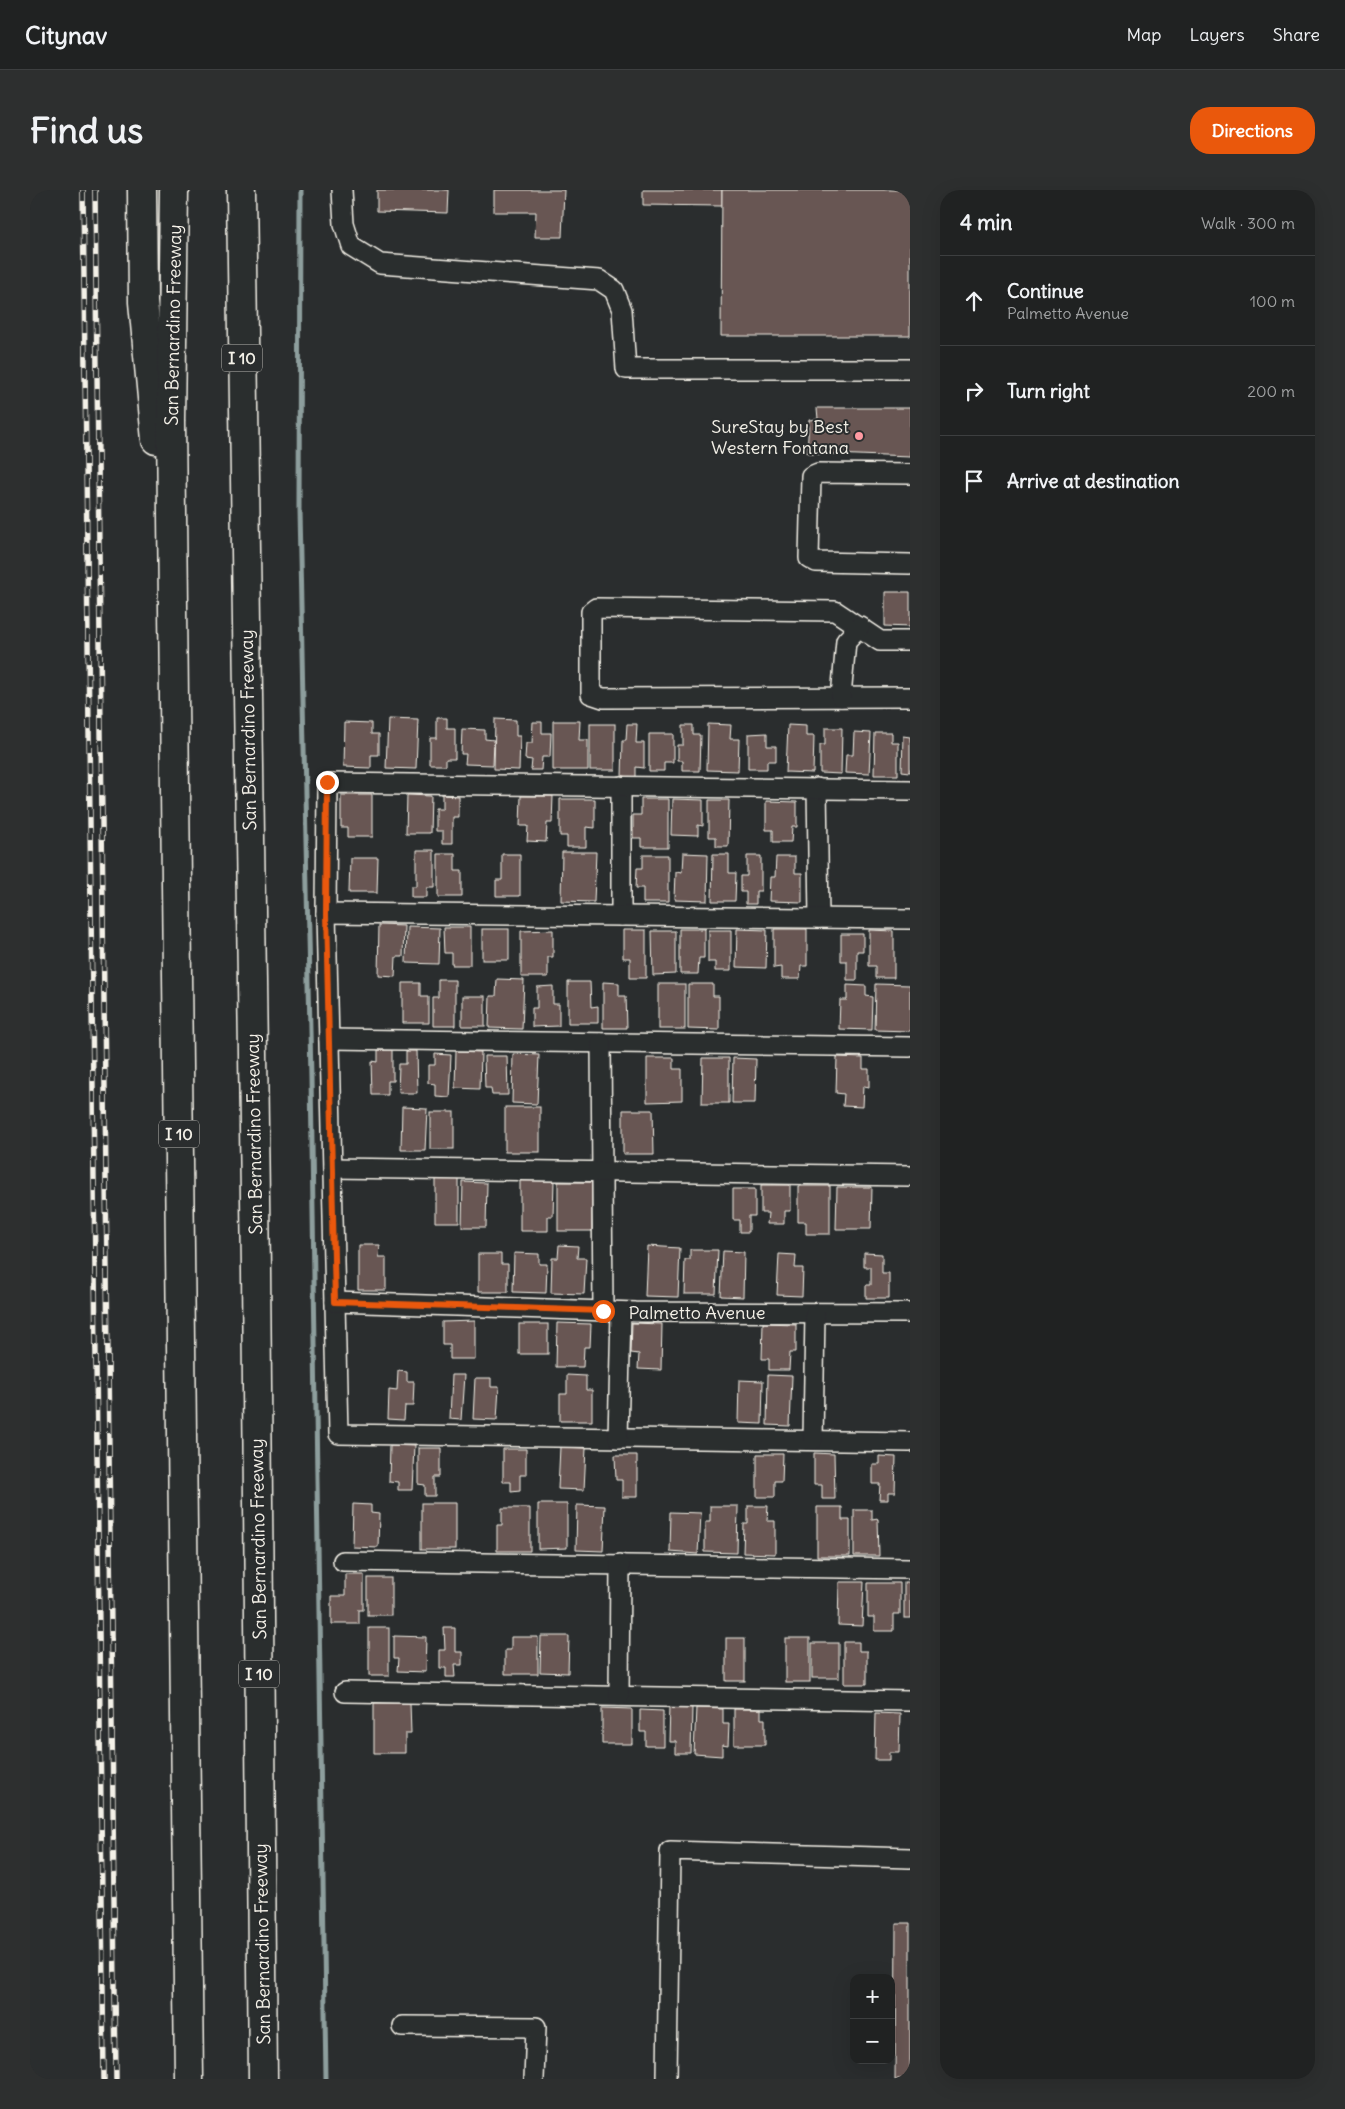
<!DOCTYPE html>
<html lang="en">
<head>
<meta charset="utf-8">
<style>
	:root { --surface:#202222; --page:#2d2f2f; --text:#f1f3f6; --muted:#a2a4a5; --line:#3d3f40; --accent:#ea580c }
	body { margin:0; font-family:Delius,sans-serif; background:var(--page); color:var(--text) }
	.controls { position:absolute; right:15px; bottom:15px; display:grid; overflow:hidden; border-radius:10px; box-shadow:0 5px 20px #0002 }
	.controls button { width:45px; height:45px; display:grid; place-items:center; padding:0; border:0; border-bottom:1px solid var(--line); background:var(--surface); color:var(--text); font:25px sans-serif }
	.stop { position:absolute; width:15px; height:15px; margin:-11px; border:4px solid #ea580c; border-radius:50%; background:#fff }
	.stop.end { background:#ea580c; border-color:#fff; box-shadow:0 1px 5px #0008 }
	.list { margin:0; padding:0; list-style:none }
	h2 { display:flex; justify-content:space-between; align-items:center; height:65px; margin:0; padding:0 20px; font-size:21px }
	h2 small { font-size:16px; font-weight:400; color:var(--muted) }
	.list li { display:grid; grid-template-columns:32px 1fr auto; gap:15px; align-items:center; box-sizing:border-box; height:90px; padding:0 20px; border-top:1px solid var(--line) }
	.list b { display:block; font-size:19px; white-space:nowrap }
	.list p { margin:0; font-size:16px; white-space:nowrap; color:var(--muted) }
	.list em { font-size:16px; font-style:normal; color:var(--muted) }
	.icon { flex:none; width:28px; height:28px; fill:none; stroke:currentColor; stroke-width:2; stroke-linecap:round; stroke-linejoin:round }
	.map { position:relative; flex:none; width:880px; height:1889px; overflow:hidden; border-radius:20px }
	header { display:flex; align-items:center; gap:30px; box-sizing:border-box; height:70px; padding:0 25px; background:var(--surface); border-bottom:1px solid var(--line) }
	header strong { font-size:24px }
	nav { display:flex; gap:28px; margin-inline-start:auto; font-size:18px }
	.intro { display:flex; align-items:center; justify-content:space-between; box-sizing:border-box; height:120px; padding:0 30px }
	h1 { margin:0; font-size:35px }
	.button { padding:12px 22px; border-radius:20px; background:var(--accent); color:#fff; font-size:18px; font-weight:700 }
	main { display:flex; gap:30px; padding:0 30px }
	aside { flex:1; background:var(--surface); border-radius:20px; box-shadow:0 5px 20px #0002 }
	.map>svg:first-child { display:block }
</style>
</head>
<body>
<header>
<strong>Citynav</strong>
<nav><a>Map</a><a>Layers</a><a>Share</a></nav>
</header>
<div class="intro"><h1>Find us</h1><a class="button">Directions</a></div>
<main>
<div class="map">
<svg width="880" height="1889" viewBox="0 0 880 1889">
	<rect width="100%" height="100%" fill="#2a2d2e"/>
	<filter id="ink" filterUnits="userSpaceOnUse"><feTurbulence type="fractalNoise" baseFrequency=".02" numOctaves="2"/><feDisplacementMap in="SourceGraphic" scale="10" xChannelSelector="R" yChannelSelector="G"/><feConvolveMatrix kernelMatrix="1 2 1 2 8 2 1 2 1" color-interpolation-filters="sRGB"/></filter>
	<g filter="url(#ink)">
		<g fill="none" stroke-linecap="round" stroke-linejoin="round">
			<polyline stroke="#8d9e9d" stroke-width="5" points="270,0 269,321 281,887 296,1889"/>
		</g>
		<g fill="#685653" stroke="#f4f1e8">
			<polygon points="347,0 419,0 418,23 347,21"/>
			<polygon points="464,0 534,0 532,47 505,47 506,22 464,22"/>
			<polygon points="613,0 692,0 692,16 613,15"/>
			<polygon points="692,0 880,0 880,146 691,146"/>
			<polygon points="787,218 880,218 880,267 777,263 779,230 788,229"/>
			<polygon points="855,402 880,402 880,437 855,436"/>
			<polygon points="407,528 417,528 417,538 425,538 425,568 416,568 416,575 400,575 400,548 407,548"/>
			<polygon points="358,529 388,530 386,579 356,578"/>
			<polygon points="465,529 486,530 486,546 490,546 489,580 464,579"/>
			<polygon points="523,531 550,531 549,550 558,550 558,580 523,580"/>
			<polygon points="314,532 342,533 342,544 349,544 349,565 341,565 341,578 313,577"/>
			<polygon points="503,532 512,532 512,543 521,543 520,567 512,567 511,580 501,580 502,570 495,569 496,553 502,553"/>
			<rect x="560" y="534" width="25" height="46"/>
			<polygon points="597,534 607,534 606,553 614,553 614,578 606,577 606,587 592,587 593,550 596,550"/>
			<polygon points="678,534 701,535 700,549 709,549 708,581 677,580"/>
			<polygon points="653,535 664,535 664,545 671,545 670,581 652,581 652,571 647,571 647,555 653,555"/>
			<polygon points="758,535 776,536 776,546 784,546 783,583 756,582"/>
			<polygon points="795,538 812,538 811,584 790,583 790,555 795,555"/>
			<polygon points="432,539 455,540 455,549 464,550 463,575 435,574 436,564 431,564"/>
			<polygon points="824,542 841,543 839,584 815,583 816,565 823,565"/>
			<polygon points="737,543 737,556 746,556 746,571 737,571 737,579 718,579 718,544"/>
			<polygon points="845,543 861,543 861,552 868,552 868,585 844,585"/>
			<polygon points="619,544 643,544 643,573 634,573 634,581 619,581"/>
			<polygon points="873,546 880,547 880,582 872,581"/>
			<polygon points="311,605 342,605 342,647 318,647 318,638 311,638"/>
			<polygon points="377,605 401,606 400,643 376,643"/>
			<polygon points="412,605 428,606 428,627 422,627 422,654 412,654 412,641 405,641 405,619 412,619"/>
			<polygon points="491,606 523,606 522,633 517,633 516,652 497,651 498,636 490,636"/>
			<polygon points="530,609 565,609 565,638 556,637 556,657 537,657 537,646 530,646"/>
			<polygon points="611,609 638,609 638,657 611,657 611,648 603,648 603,625 611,625"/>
			<polygon points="642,609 673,610 673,636 668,635 668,646 641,645"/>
			<polygon points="679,610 699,610 698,656 686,656 686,647 679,647"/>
			<polygon points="736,611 767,612 767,637 762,637 761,652 743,652 743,640 736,640"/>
			<polygon points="386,660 404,660 404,697 396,697 396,707 381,707 381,696 386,696"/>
			<polygon points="532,662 566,662 564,712 531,711"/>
			<polygon points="652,663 678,664 677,711 644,710 645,682 651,683"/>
			<polygon points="408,664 425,664 425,681 432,681 432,707 408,707"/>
			<polygon points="472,664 490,664 490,706 466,706 466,690 472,690"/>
			<polygon points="683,664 699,664 699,683 706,683 705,711 682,711"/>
			<polygon points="613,665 638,665 638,713 613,713 613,698 606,698 607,678 613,678"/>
			<polygon points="717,666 731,666 731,701 726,701 726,714 716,714 716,702 711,702 711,686 717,686"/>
			<polygon points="746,667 765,667 765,683 772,683 772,712 739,711 740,687 745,687"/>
			<polygon points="320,668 348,668 347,703 319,703"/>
			<polygon points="349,735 374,736 373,766 366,766 365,786 348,785"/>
			<polygon points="377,737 410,738 409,774 376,773"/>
			<polygon points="414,737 440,737 440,775 422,775 422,763 415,763"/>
			<rect x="452" y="739" width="27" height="31"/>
			<polygon points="650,739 674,739 674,768 669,768 668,784 650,784"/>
			<polygon points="707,739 737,740 736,778 706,777"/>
			<polygon points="744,739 777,739 777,776 771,776 770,789 751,789 751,777 744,778"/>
			<polygon points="523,740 523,767 518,767 518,787 491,787 491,741"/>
			<polygon points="593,740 616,740 616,788 600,788 600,768 593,768"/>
			<polygon points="678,740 701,740 701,781 685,781 685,772 678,772"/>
			<polygon points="839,740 864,741 864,788 846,788 846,776 839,776"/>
			<polygon points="622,741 646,741 646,784 623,785"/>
			<polygon points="811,744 833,744 833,761 827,761 827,790 817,790 817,771 811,771"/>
			<polygon points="467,789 494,790 492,839 459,838 460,806 466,806"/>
			<polygon points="409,790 425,790 425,836 403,836 403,808 409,808"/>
			<polygon points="538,792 560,792 561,817 568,816 568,833 538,833"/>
			<polygon points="573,792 589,793 589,806 596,806 597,838 573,838"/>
			<polygon points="372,793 391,793 391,806 399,806 399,833 372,833"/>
			<rect x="628" y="794" width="27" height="45"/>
			<polygon points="658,794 683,794 683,806 689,806 689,840 658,839"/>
			<polygon points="846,794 880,795 880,841 845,840"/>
			<polygon points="817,795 836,796 836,806 843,807 842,840 809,839 810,810 817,810"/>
			<polygon points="523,796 523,814 529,814 529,836 502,837 502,818 507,818 507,797"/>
			<rect x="432" y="806" width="23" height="30"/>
			<polygon points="348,860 363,860 363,891 358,891 358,905 343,905 342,871 348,872"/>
			<polygon points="376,861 386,861 387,903 368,903 369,874 376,874"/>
			<polygon points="426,861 451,862 450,899 425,898"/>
			<polygon points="405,864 421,865 419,907 405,906 405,894 398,893 398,875 405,875"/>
			<polygon points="483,864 509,865 507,914 482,913"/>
			<polygon points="454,866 477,866 478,905 462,905 461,898 455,898"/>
			<polygon points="807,867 833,868 833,879 839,879 839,897 833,896 832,917 813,916 814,904 806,903"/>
			<polygon points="617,868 644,868 644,879 652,879 652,911 617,912"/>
			<polygon points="673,868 699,868 699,913 672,913"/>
			<polygon points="703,868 726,869 725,913 702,913"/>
			<polygon points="372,917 397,918 395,960 371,960"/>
			<rect x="475" y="917" width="35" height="45"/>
			<polygon points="593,920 623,920 624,964 593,964"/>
			<rect x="400" y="922" width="24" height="37"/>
			<polygon points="405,988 429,989 429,1032 405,1032"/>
			<polygon points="490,990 524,991 523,1026 518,1026 518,1041 490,1041"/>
			<polygon points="433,992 457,993 456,1037 432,1037"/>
			<rect x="528" y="992" width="34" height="49"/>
			<polygon points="731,995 760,995 760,1021 754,1021 754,1034 737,1034 738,1023 731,1023"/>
			<polygon points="768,996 800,996 800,1044 776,1044 776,1032 768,1032"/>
			<polygon points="807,997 842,997 841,1039 806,1039"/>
			<polygon points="703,999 725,999 725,1026 719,1026 719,1042 710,1042 710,1030 703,1030"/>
			<polygon points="328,1055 349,1055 348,1067 356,1067 356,1100 328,1100"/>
			<polygon points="529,1055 548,1056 547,1068 556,1068 554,1104 521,1103 522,1068 528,1068"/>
			<polygon points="617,1056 650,1058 648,1107 615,1106"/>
			<polygon points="660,1060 688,1060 686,1104 654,1104 655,1070 660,1070"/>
			<polygon points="693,1061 714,1062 713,1107 691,1106"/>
			<polygon points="484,1063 509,1064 509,1074 517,1074 516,1103 483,1102"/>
			<polygon points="834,1063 852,1064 852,1083 859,1083 859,1108 836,1108 836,1095 841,1095 841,1077 834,1077"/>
			<polygon points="448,1064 471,1064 471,1074 478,1074 478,1102 448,1102"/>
			<polygon points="749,1064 766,1065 765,1078 773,1078 772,1106 747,1105"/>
			<polygon points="444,1131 444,1169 420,1169 420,1155 413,1155 413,1132"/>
			<polygon points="527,1133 561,1134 560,1157 554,1157 553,1177 526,1177"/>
			<polygon points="602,1133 632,1134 631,1180 608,1179 609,1164 601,1163"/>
			<polygon points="733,1133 766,1134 766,1162 760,1162 759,1180 739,1180 739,1169 732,1169"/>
			<rect x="489" y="1134" width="29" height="30"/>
			<polygon points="368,1181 377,1182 377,1192 384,1192 383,1216 375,1216 374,1230 358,1229 359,1200 367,1201"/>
			<polygon points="421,1185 434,1185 431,1230 419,1229"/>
			<polygon points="537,1185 556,1186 556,1200 562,1200 562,1231 530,1231 530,1204 537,1204"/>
			<polygon points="738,1185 762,1186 760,1236 737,1235"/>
			<polygon points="445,1188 461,1188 461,1197 469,1197 467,1230 443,1229"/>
			<polygon points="709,1190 733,1191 732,1234 708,1233"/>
			<polygon points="360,1255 384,1256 382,1300 368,1300 368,1292 359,1291"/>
			<polygon points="530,1257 556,1258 554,1300 528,1299"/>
			<polygon points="388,1258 411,1258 411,1287 405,1287 405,1306 395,1306 395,1295 388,1294"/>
			<polygon points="473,1259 496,1259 496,1285 490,1285 490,1301 481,1302 481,1292 473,1292"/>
			<polygon points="784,1263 804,1264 805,1309 792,1309 792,1295 784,1295"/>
			<polygon points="727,1264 753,1264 752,1291 745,1291 745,1307 727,1307"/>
			<polygon points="585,1265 607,1265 607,1307 592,1307 592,1290 586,1290"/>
			<polygon points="849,1266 866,1267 865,1303 858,1303 858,1310 849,1310 850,1294 842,1294 842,1274 849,1274"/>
			<rect x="392" y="1313" width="33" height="46"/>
			<polygon points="323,1314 341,1315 341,1323 349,1324 348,1357 322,1356"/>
			<polygon points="508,1314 537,1314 537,1358 508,1359"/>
			<polygon points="547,1315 575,1316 573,1361 546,1360"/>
			<polygon points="680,1316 708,1316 707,1363 675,1362 675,1332 680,1332"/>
			<polygon points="718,1316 738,1316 737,1331 745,1331 745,1364 713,1363 714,1334 718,1334"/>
			<polygon points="787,1317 812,1317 812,1330 820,1330 820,1366 787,1366"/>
			<polygon points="472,1318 500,1318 500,1361 467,1361 467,1335 472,1335"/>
			<polygon points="824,1320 842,1320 842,1330 848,1329 849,1366 824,1366"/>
			<polygon points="641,1322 670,1323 668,1364 640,1362"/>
			<polygon points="315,1384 334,1384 334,1420 330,1420 330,1434 301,1434 301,1406 315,1406"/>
			<rect x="338" y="1388" width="23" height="37"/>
			<polygon points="809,1392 834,1392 832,1436 808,1435"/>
			<polygon points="838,1393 870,1393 870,1424 864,1424 864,1441 844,1441 844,1427 838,1427"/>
			<rect x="874" y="1393" width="6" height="35"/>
			<rect x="339" y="1438" width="20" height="48"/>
			<polygon points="414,1438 425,1438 425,1462 432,1462 432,1475 424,1475 425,1487 416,1487 416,1478 409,1478 409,1460 415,1460"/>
			<polygon points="364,1446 396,1447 395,1482 368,1481 369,1468 364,1468"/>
			<polygon points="511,1446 539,1446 538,1483 510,1482"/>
			<polygon points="481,1447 508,1447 508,1484 475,1484 475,1460 481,1460"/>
			<rect x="696" y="1448" width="19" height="43"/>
			<rect x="755" y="1448" width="25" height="44"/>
			<polygon points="814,1452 829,1452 829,1461 837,1461 837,1494 814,1494"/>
			<rect x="782" y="1453" width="27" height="35"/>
			<polygon points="344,1513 380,1513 381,1544 375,1544 375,1563 344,1563"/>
			<polygon points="639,1516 662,1517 661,1563 645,1563 645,1551 638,1551"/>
			<polygon points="572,1518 602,1519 602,1554 572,1554"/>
			<polygon points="666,1518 693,1519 693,1534 699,1534 698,1556 692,1555 692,1566 664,1564"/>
			<polygon points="704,1519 731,1519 731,1529 735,1529 735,1555 704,1555"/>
			<polygon points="610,1520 633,1521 633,1556 616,1556 616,1542 610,1542"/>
			<polygon points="846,1523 870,1524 869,1562 859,1562 859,1570 845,1570"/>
			<polygon points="866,1733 880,1733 880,1889 865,1889"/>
		</g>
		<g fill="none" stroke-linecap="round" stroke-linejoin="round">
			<g stroke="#f4f1e8" stroke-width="22">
				<g id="minor">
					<polyline points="312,0 314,34 321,56 350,74 569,90 584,100 592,120 596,179 880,179"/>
					<polyline points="880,284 788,283 781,286 779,368 786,372 880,374"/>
					<polyline points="880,451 850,451 805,421 566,418 561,422 561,504 573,508 880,507"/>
					<polyline points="811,507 816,451 830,436"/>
					<polyline points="591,596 591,726"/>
					<polyline points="787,598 789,728"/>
					<polyline points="880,600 297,593 296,723 308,1244 880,1252"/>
					<polyline points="296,723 880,729"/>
					<polyline points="299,849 880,857"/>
					<polyline points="571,853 573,1121"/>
					<polyline points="302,978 880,986"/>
					<polyline points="305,1112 606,1122 880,1123"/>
					<polyline points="588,1248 591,1122"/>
					<polyline points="783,1250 785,1123"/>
					<polyline points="313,1371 880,1379"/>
					<polyline points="315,1502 880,1511"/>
					<polyline points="589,1506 590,1374"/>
					<polyline points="372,1836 506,1837 504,1889"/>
					<polyline points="637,1889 640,1661 880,1668"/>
				</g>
			</g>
			<g stroke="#f4f1e8" stroke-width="31">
				<g id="highway">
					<polyline points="112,0 113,112 126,250"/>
					<polyline points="144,0 141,232 159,1889"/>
					<polyline points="211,0 226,1080 233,1889"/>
				</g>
			</g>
			<use href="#minor" stroke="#2a2d2e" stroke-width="19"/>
			<use href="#highway" stroke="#2a2d2e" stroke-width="28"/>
			<g stroke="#f4f1e8" stroke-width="5.5">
				<g id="rail">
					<polyline points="53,0 74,1889"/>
					<polyline points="65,0 86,1889"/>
				</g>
			</g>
			<use href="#rail" stroke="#2a2d2e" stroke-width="4" stroke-dasharray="11" stroke-linecap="butt"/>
		</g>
	</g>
	<g fill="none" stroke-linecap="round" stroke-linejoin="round" filter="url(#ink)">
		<polyline stroke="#ea580c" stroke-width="6" points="297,592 296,723 305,1112 573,1121"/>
	</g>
	<circle fill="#ff9aa2" stroke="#2a2d2e" stroke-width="2" cx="829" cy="246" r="5"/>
	<g text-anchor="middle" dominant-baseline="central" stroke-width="4" stroke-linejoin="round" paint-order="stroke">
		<g fill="#2a2d2e" stroke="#b7b6b0" stroke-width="1">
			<rect x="192" y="154.5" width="40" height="27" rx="4"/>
			<rect x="129" y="930.5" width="40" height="27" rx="4"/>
			<rect x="209" y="1470.5" width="40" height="27" rx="4"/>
		</g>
		<g font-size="16" font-weight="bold" fill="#f4f1e8">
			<text x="212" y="168">I 10</text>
			<text x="149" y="944">I 10</text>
			<text x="229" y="1484">I 10</text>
		</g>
		<g font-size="18" fill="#f4f1e8" stroke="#2a2d2e">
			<text transform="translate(143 135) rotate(-89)">San Bernardino Freeway</text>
			<text transform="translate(218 540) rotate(-91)">San Bernardino Freeway</text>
			<text transform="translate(224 944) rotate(-91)">San Bernardino Freeway</text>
			<text x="667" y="1122">Palmetto Avenue</text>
			<text transform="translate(228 1349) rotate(-91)">San Bernardino Freeway</text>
			<text transform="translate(232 1754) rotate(-91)">San Bernardino Freeway</text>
		</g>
		<g font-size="18" fill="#f4f1e8" stroke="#2a2d2e" text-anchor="end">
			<text x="819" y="236">SureStay by Best<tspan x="819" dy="21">Western Fontana</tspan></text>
		</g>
	</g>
</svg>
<div class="controls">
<button>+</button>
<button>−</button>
</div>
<div class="stop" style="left:573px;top:1121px"></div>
<div class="stop end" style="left:297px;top:592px"></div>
</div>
<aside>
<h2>4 min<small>Walk · 300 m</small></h2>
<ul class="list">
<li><svg class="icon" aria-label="ahead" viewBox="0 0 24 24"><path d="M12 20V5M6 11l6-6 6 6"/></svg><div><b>Continue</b><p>Palmetto Avenue</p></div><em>100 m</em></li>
<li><svg class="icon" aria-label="right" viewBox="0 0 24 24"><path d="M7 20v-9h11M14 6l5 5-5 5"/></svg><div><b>Turn right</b></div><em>200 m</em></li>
<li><svg class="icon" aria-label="arrive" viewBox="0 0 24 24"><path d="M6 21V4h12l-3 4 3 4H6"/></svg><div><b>Arrive at destination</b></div></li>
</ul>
</aside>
</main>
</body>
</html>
